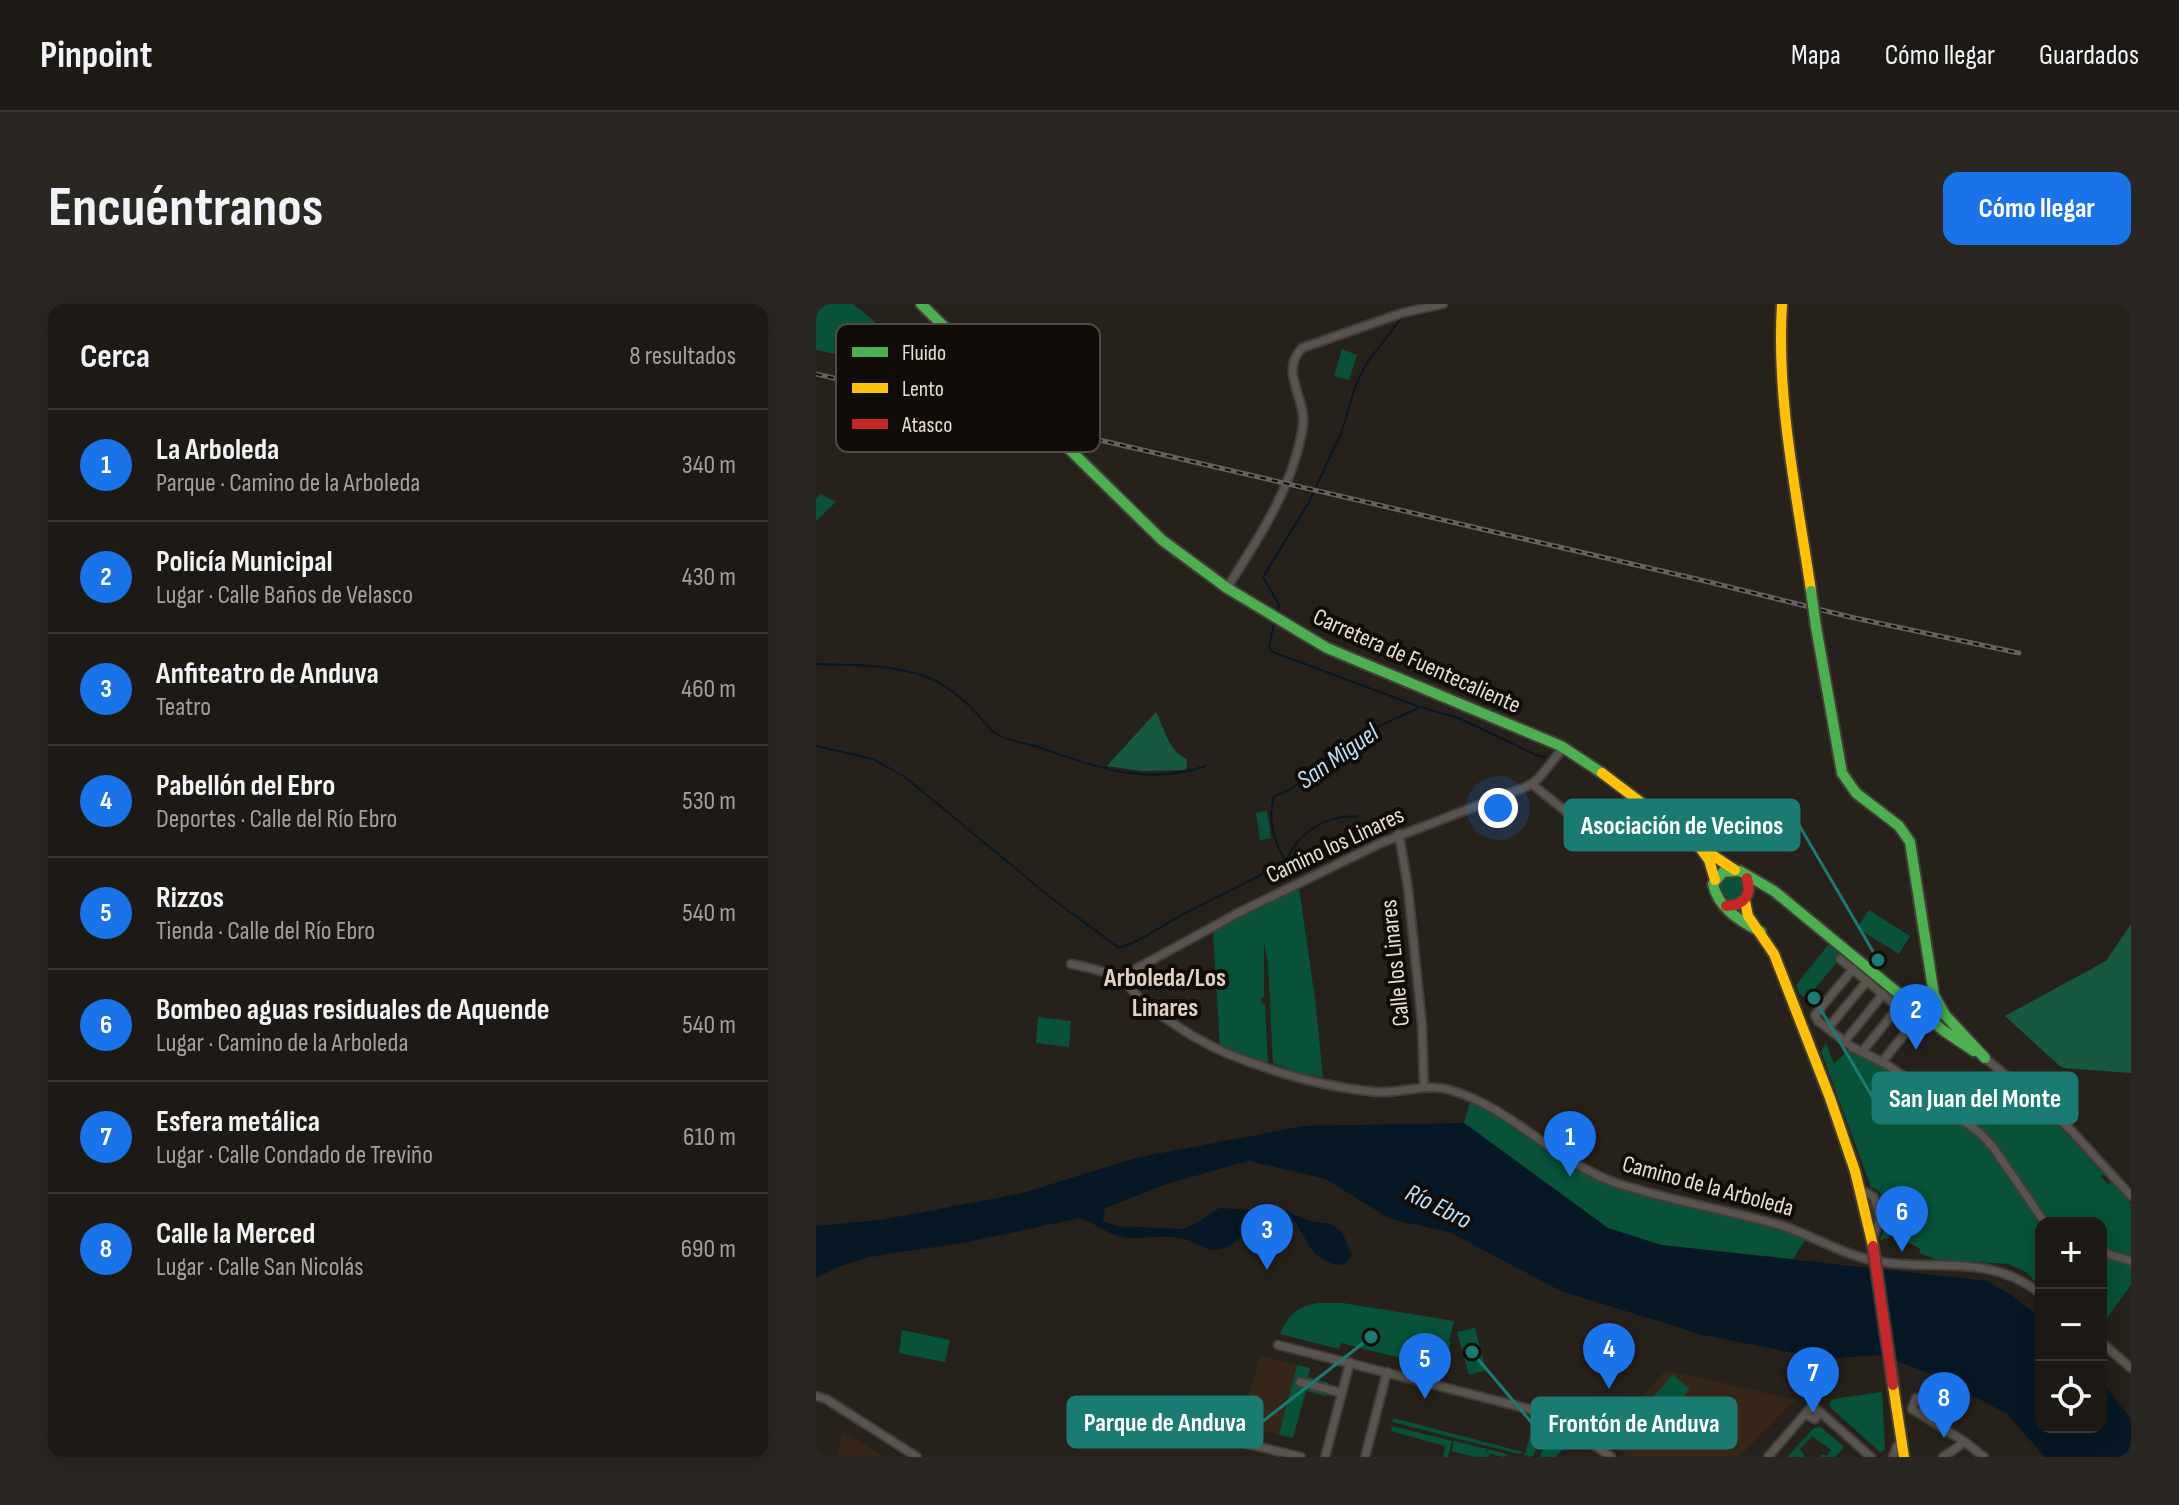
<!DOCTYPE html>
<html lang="es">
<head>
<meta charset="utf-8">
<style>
	:root { --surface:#1d1914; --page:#2a2622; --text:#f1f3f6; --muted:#a0a0a0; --line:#3b3834; --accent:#1a73e8 }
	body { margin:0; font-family:"Sofia Sans Condensed",sans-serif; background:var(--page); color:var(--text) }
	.controls { position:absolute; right:24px; bottom:24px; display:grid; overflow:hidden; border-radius:16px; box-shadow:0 4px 20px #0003 }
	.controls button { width:72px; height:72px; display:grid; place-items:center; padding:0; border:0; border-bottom:2px solid var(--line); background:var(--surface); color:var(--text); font:40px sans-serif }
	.you { position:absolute; left:682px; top:504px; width:28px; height:28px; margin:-20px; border:6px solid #fff; border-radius:50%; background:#1a73e8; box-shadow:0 0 0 12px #1a73e833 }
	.badge { display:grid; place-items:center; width:52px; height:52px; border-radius:50%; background:var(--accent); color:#fff; font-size:26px; font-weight:700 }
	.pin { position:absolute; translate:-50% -66px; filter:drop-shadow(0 2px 4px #0008) }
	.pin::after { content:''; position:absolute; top:42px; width:28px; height:24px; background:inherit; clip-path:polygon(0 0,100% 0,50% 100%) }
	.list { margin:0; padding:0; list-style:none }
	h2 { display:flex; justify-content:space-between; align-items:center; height:104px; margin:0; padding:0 32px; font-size:34px }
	h2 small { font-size:26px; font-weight:400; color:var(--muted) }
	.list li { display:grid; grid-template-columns:52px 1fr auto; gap:24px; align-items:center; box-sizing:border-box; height:112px; padding:0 32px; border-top:2px solid var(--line) }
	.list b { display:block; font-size:30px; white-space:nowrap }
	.list p { margin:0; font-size:26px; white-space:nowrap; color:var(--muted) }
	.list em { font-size:26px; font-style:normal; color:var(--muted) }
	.icon { flex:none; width:44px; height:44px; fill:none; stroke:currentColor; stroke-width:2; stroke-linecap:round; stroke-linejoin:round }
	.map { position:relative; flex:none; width:1315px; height:1153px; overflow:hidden; border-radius:16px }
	header { display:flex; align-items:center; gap:48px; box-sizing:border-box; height:112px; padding:0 40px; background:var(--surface); border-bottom:2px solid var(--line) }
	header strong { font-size:38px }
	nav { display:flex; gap:44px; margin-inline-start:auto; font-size:28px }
	.intro { display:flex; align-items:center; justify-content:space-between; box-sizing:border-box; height:192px; padding:0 48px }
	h1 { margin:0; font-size:56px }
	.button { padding:20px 36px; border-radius:16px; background:var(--accent); color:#fff; font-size:28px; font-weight:700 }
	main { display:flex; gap:48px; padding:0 48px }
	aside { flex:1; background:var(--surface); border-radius:16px; box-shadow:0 4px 20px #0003 }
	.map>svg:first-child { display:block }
</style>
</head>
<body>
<header>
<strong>Pinpoint</strong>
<nav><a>Mapa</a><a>Cómo llegar</a><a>Guardados</a></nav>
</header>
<div class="intro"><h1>Encuéntranos</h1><a class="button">Cómo llegar</a></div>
<main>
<aside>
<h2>Cerca<small>8 resultados</small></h2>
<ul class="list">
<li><span class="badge">1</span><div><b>La Arboleda</b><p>Parque · Camino de la Arboleda</p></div><em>340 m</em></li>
<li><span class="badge">2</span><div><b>Policía Municipal</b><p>Lugar · Calle Baños de Velasco</p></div><em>430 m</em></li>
<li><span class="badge">3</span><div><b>Anfiteatro de Anduva</b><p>Teatro</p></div><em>460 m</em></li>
<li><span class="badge">4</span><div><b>Pabellón del Ebro</b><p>Deportes · Calle del Río Ebro</p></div><em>530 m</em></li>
<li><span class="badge">5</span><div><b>Rizzos</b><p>Tienda · Calle del Río Ebro</p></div><em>540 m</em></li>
<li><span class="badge">6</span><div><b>Bombeo aguas residuales de Aquende</b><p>Lugar · Camino de la Arboleda</p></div><em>540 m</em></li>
<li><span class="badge">7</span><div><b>Esfera metálica</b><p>Lugar · Calle Condado de Treviño</p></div><em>610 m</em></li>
<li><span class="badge">8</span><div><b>Calle la Merced</b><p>Lugar · Calle San Nicolás</p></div><em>690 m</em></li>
</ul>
</aside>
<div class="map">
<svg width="1315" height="1153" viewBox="0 0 1315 1153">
	<rect width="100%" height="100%" fill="#27211b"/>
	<g fill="#362617">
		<polygon points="444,1051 481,1061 463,1131 425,1121"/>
		<polygon points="850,1066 887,1074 979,1096 923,1153 812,1153 790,1133"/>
		<polygon points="26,1127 69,1153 21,1153"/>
	</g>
	<g fill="#075239">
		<polygon points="0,0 37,0 69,26 96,39 79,63 0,46"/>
		<polygon points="526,45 541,51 533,76 518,72"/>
		<polygon points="5,190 20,198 0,217 0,194"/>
		<polygon points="451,507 455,534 444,536 440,509"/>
		<circle cx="916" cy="584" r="13"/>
		<polygon points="483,584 499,695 507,773 481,768 457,759 452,659 448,638 448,692 445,695 445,699 449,700 452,759 404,743 397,627"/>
		<polygon points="1053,606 1094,632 1083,650 1041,624"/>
		<polygon points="1012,641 1026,652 997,687 1006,694 999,702 983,689 980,681"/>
		<polygon points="222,713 255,717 253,743 220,739"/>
		<polygon points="1010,739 1018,760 1033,745 1068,761 1161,829 1175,843 1226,919 1225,984 1210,968 1192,960 1119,955 1104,949 1104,945 1075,928 1073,934 1064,936 1072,915 1068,912 1064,888 1055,883 1005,747"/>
		<polygon points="1185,774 1248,827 1288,870 1285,873 1292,880 1296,877 1315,900 1315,955 1285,946 1285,919 1233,919 1167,828 1152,815"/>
		<polygon points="655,794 777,870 992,932 977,955 845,941 792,924 648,819"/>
		<polygon points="1285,951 1315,960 1315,981 1285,1022"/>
		<path d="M 504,999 L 527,999 L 638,1017 L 633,1037 L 635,1038 L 625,1070 L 590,1062 L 592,1056 L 525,1039 L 523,1045 L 464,1030 C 473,1010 482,1001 504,999 Z"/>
		<polygon points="659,1024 670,1066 653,1071 641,1028"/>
		<polygon points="86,1026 134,1036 129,1058 83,1049"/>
		<polygon points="481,1061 494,1064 492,1073 513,1079 512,1082 484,1075 511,1088 510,1092 490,1087 477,1134 463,1131"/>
		<polygon points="857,1070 874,1085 846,1115 830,1101"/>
		<polygon points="1066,1088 1069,1145 1065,1149 1014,1103 1014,1098 1017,1095"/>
		<polygon points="577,1114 707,1148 703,1150 576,1118"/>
		<polygon points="576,1122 636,1137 632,1153 627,1153 629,1142 575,1127"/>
		<polygon points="717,1122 726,1126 718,1151 714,1153 706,1150 709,1149"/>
		<polygon points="1005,1123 1028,1143 1019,1153 1004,1153 1006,1150 1011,1152 1015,1146 996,1132 984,1145 989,1153 971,1153 998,1124"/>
		<polygon points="733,1128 752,1138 740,1153 724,1153"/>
		<polygon points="638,1137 671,1145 670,1151 672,1145 694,1151 686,1153 674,1150 673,1153 659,1153 636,1147"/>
	</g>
	<g fill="#175940">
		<path d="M 340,408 C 348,424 353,448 371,455 L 370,466 L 325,467 L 291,462 Z"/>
		<polygon points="1315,620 1315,769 1246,764 1189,712 1290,657"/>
	</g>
	<path fill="#061826" d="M 648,819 L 792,924 L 845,941 L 1171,977 L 1194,990 L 1225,1015 L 1225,1123 L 1285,1123 L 1285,1077 L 1315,1115 L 1315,1153 L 1229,1153 L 1191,1110 L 1116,1070 L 1061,1051 L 1024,1054 L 989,1051 L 887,1031 L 745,987 L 633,928 L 574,915 L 510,875 L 432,857 L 351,880 L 289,904 L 287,917 L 301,922 L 367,925 L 381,919 L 403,904 L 473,908 L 493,917 L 515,920 L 526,928 L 536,951 L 530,959 L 524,961 C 496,958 493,938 479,918 L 463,912 L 437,916 C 429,928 421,941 405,945 C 390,948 382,939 369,935 C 351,930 330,935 311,934 C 294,932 280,920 265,914 C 220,923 176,934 131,941 C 87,949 38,950 0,975 L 0,922 L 65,916 L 207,889 L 319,854 L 488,822 Z"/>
	<polygon fill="#27211b" points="1052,960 1067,962 1082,1062 1067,1057"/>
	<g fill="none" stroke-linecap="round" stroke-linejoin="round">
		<g stroke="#061826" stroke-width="2">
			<polyline points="461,309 463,301 447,273 493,198 526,127 539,83 550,60 586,13"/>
			<path d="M 0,360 C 38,361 85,360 120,377 C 135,385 152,399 163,412 C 168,418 172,424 179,429 C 195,439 208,438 225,444 C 283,464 329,482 390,462"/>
			<polyline points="605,403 645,415 722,452 729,453"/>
			<path d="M 0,442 L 57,455 L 89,473 L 234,593 L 303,644 C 326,637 343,623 364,612 C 399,593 435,578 469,557 C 458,537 451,515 458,492 C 483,486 499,461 519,447 C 546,428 576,417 604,403 L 457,348 L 453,343 L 458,319"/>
			<path d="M 469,557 C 475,550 477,542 483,536 C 498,520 519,512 541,512"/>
		</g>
		<g stroke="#433d38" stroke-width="11">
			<g id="street">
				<path d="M 411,284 C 443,233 478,182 487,121 C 490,93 463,68 486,44 L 586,9 L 627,0"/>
				<polyline points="716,480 770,524"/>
				<polyline points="583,530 592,584 606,721 608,783"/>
				<polyline points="1024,655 1099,717 1066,758"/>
				<path d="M 255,660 C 270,663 288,667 302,673 C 312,679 319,691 328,698 C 352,717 382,737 410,749 C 457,768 512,784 562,788 C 587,789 610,779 634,786 C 697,804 741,860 803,880 C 856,897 913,906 967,922 C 995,931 1022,948 1051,955 C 1112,970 1170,946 1225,990"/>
				<polyline points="303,674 424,608 565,539 712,482 722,475 748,443"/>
				<polyline points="1002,717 1036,743 1070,760 1090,774 1164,829 1177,843 1229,919"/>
				<polyline points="1002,717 999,711 1037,665"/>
				<polyline points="1012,724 1051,677"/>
				<polyline points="1029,737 1067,690"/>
				<polyline points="1046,748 1083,702"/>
				<polyline points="1169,754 1253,824 1315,892"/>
				<polyline points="1044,885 1058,893 1064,915 1056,935"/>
				<polyline points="1285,948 1315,957"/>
				<polyline points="1285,1038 1315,1064"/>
				<polyline points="462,1041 717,1106 744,1116 795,1153"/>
				<polyline points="484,1078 526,1089"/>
				<polyline points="0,1092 10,1095 101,1153"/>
				<polyline points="1123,1094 1118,1102 1100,1094 1096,1105 1149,1138 1168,1153"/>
				<polyline points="1003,1107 1055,1153"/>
				<polyline points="432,1140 485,1153"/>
				<polyline points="509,1153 534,1058"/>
				<polyline points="549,1153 571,1068"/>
				<polyline points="952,1153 994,1104 1000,1105 1003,1109 999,1115 991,1111"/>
				<polyline points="1077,1153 1081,1142"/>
				<polyline points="1127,1153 1149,1138"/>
			</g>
		</g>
		<g stroke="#433d38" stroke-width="14">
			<g id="fast">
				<polyline points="105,0 346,236 411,284 511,344 745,442 786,469"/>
				<polyline points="1000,323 1026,469 1040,489 1083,522 1094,538 1118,691 1129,711 1169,754"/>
				<path d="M 945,628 C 924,617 902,604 897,580 L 907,568 L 924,567 L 958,587 L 1128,727 L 1158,747"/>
			</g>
		</g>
		<g stroke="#433d38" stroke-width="14">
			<g id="slow">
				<path d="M 966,0 C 960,96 981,192 995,287"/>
				<polyline points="786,469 881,541 919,566"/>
				<polyline points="885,545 893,556 899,576"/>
				<polyline points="929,597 932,612 958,650 1014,794 1039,867 1057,942"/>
				<polyline points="1077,1081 1088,1153"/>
			</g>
		</g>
		<g stroke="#433d38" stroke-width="14">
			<path id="jam" d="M 910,602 C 928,602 936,591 931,574"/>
		</g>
		<use href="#street" stroke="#595450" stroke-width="7"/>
		<use href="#fast" stroke="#4caf50" stroke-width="10"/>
		<use href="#slow" stroke="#ffc107" stroke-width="10"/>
		<use href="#jam" stroke="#c62828" stroke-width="10"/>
		<g stroke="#66615c" stroke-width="5">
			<polyline id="rail" points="0,70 889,277 1034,313 1203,349"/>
		</g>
		<use href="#rail" stroke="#110c07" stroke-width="2" stroke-dasharray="6" stroke-linecap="butt"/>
		<g stroke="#433d38" stroke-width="14" stroke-linecap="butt">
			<polyline id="fast-bridge" points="995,287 1000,323"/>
		</g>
		<g stroke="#433d38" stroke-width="14" stroke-linecap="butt">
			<polyline id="jam-bridge" points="1057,942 1077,1081"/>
		</g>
		<use href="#fast-bridge" stroke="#4caf50" stroke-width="10"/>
		<use href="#jam-bridge" stroke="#c62828" stroke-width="10"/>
	</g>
	<g text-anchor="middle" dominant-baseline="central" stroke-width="8" stroke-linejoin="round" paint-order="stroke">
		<g font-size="24" fill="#e5ddd5" stroke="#110c07">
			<text transform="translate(601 357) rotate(24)">Carretera de Fuentecaliente</text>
			<text transform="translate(519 541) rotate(-25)">Camino los Linares</text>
			<text transform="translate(579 659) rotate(-96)">Calle los Linares</text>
			<text transform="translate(892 882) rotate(15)">Camino de la Arboleda</text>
		</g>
		<g font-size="26" font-style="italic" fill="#bcdffc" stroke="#110c07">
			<text transform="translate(522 453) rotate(-35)">San Miguel</text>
			<text transform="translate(622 903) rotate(26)">Río Ebro</text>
		</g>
		<g font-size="26" font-weight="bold" fill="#e0d0c1" stroke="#110c07">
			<text x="349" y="674">Arboleda/Los<tspan x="349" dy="30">Linares</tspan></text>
		</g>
	</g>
	<rect x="20" y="20" width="264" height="128" rx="12" fill="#110c07" stroke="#514b45" stroke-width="2"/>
	<rect x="36" y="43" width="36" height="10" fill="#4caf50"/>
	<rect x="36" y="79" width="36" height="10" fill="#ffc107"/>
	<rect x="36" y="115" width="36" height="10" fill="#c62828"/>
	<g font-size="22" fill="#e5ddd5">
		<text x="86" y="56">Fluido</text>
		<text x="86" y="92">Lento</text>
		<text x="86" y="128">Atasco</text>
	</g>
	<path fill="none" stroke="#1a7b73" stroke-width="3" d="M1062 656L983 521M998 694L1057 794M555 1033L446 1118M656 1048L716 1119"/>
	<g fill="#1a7b73" stroke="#110c07" stroke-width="3">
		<circle cx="1062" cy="656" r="8"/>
		<circle cx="998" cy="694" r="8"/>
		<circle cx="555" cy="1033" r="8"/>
		<circle cx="656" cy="1048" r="8"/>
	</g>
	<g fill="#1a7b73" stroke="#1a7b73" stroke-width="3">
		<rect x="749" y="496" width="234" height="50" rx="8"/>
		<rect x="1057" y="769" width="204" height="50" rx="8"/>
		<rect x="252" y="1093" width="194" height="50" rx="8"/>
		<rect x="716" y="1094" width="204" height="50" rx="8"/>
	</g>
	<g font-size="26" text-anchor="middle" font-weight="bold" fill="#fff">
		<text x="866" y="530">Asociación de Vecinos</text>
		<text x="1159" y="803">San Juan del Monte</text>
		<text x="349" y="1127">Parque de Anduva</text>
		<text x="818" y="1128">Frontón de Anduva</text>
	</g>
</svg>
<div class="controls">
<button>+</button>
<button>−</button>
<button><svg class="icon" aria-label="locate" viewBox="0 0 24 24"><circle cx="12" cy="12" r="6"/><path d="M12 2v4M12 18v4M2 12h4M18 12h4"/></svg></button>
</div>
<div class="you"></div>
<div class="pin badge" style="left:754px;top:873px">1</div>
<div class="pin badge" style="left:1100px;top:746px">2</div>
<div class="pin badge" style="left:451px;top:966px">3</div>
<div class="pin badge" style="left:793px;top:1085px">4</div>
<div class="pin badge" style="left:609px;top:1095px">5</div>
<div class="pin badge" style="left:1086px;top:948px">6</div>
<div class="pin badge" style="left:997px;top:1109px">7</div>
<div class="pin badge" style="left:1128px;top:1134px">8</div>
</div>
</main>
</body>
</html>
